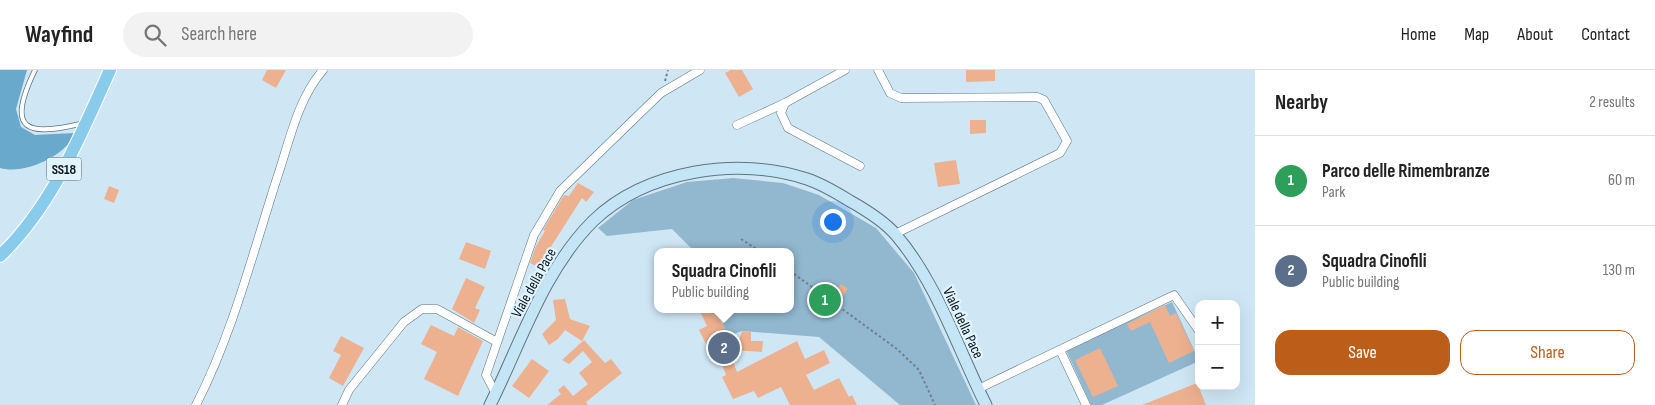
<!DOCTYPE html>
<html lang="en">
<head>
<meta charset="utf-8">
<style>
	:root { --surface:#fff; --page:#f2f2f2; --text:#222; --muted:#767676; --line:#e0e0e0; --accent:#bd5d1a }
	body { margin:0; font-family:"Sofia Sans Condensed",sans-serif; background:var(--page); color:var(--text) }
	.controls { position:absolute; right:15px; bottom:15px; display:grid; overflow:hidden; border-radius:10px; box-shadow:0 5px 20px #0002 }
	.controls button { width:45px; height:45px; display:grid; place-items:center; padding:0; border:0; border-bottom:1px solid var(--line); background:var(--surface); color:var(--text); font:25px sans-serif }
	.you { position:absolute; left:832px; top:151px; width:18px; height:18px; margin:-12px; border:4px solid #fff; border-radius:50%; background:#1a73e8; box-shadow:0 0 0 8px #1a73e833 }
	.badge { display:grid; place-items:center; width:32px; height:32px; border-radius:50%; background:var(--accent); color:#fff; font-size:16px; font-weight:700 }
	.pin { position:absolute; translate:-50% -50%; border:2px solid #fff; box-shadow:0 1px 5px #0006 }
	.popup { position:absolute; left:654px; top:178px; width:140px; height:65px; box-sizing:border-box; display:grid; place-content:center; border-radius:10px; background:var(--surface); filter:drop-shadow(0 1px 4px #0005); font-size:16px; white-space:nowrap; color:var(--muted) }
	.popup b { font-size:19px; color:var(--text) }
	.popup::after { content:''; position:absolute; left:50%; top:100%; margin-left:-10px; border:10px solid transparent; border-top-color:var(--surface) }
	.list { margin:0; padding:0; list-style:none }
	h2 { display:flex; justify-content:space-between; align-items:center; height:65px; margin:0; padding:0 20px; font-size:21px }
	h2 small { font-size:16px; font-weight:400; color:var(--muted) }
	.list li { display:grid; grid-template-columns:32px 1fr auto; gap:15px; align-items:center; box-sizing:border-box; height:90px; padding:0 20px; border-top:1px solid var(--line) }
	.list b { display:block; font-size:19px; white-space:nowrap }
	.list p { margin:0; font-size:16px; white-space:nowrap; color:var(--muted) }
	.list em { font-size:16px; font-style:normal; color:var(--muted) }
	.actions { display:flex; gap:10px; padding:15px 20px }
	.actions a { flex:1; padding:11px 0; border:1px solid var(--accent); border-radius:15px; text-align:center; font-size:18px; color:var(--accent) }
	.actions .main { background:var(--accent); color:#fff }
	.icon { flex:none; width:28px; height:28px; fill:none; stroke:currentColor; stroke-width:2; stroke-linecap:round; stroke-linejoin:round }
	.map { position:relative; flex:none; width:1255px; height:335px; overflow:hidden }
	header { display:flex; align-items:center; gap:30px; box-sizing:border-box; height:70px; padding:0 25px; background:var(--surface); border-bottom:1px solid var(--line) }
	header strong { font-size:24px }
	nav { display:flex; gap:28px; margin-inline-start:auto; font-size:18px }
	.search { width:350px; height:45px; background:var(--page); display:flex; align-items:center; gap:12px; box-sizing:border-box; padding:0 18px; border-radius:28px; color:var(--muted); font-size:19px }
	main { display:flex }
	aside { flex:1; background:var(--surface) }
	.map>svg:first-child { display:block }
</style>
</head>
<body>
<header>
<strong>Wayfind</strong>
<div class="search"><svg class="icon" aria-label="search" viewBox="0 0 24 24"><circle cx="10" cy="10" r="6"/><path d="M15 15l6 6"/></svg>Search here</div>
<nav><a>Home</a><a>Map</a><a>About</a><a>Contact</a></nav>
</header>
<main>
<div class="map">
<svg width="1255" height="335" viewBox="0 0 1255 335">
	<rect width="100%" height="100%" fill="#cfe7f5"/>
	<g fill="#91b8cf">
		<polygon points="733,108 783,113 819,125 876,158 914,203 976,335 900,335 819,267 742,261 728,266 723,255 723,239 790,239 790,182 695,182 672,159 607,166 598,158 633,130 687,112"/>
		<polygon points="1172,232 1199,291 1102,335 1091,335 1066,280"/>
	</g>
	<path fill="#69a9cc" d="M 0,0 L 27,0 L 16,39 L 21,57 L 35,65 L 75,63 C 66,86 25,105 0,98 Z"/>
	<g fill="#edb190">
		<polygon points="267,0 286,0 276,18 262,10"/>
		<polygon points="731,0 742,0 753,19 739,27 725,3"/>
		<polygon points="966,0 995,0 995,11 966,12"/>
		<polygon points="970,50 986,50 986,63 970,64"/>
		<polygon points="956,90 960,114 938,117 934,93"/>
		<polygon points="578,113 594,122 586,132 582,128 538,197 530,193 536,176 545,161 543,160 564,125 569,126"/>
		<polygon points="109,116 119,120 114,133 104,129"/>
		<polygon points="466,172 491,181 485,199 459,189"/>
		<polygon points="466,208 485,217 475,238 480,240 474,253 452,239"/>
		<polygon points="841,214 848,219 839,231 833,226"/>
		<polygon points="565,229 570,249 590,256 582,271 565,260 558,269 549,275 542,264 556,250 553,230"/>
		<polygon points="1165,235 1170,246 1176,243 1194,281 1169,293 1150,252 1131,261 1127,254"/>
		<polygon points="699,239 716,239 728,266 707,276 699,260 707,256"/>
		<polygon points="431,255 454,266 458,257 483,271 458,326 424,309 437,282 421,274"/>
		<polygon points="742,261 751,262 751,271 763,271 762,282 731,280 732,269 739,270"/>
		<polygon points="341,266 364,278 343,316 329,308 341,285 333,281"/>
		<polygon points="584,270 605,293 611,289 622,303 586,332 588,335 547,335 561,324 558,320 564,315 573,326 588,314 579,303 592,292 583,281 569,294 562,290"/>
		<polygon points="797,271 805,289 824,280 830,293 806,305 814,320 839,308 849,327 852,325 857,335 790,335 781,317 758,328 754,321 733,329 722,307 726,305 721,291 731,286 737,302"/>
		<polygon points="1100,278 1118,316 1093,327 1075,290"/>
		<polygon points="532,289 549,301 529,328 512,316"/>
		<polygon points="1197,313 1206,335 1142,335"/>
	</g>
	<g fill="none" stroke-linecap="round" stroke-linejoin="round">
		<g stroke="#5e7480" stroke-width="5.5">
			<path id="service" d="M 35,0 C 5,62 27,67 84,53"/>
		</g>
		<g stroke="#5e7480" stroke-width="9">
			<g id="minor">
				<polyline points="845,0 785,33 781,43 788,58 860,96"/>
				<polyline points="878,0 890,23 901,28 1037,27 1044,30 1067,71 1060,83 895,164"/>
				<polyline points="737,55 785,33"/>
				<polyline points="1060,280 1086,335"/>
				<polyline points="978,319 1174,225 1199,261"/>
				<polyline points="496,324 486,305 534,165 560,121 661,23 700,0"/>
				<path d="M 196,335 C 233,263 253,182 278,105 C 290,69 298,29 323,0"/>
				<polyline points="342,335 349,320 404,252 422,239 437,239 497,272"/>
			</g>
		</g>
		<g stroke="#5e7480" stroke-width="13">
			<path id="secondary" d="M 490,335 C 521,273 543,201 593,151 C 646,100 739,86 807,109 C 822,114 837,123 850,131 C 866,140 884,151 896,165 C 937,213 958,279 986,335"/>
		</g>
		<g stroke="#fff" stroke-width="14">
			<path id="primary" d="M 0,186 C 53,135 80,66 110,0"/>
		</g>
		<g stroke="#70818a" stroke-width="2" stroke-dasharray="2.5 2.5" stroke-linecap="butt">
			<polyline points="665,11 668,0"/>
			<polyline points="741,169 761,182"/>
			<polyline points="790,201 897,279 919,300 935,335"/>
		</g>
		<use href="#service" stroke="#fff" stroke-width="4"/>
		<use href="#minor" stroke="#fff" stroke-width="8"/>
		<use href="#secondary" stroke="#c3e5f5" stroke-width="11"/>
		<use href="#primary" stroke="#88cbeb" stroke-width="12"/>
	</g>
	<g text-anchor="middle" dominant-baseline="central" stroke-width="4.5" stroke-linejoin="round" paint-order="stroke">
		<rect fill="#e0f4ff" stroke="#4c585f" stroke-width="1" x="46.5" y="87.5" width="35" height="23" rx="4"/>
		<g font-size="14" font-weight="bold" fill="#0d151a">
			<text x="64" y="99">SS18</text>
		</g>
		<g font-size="15" fill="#0d151a" stroke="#e0f4ff">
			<text transform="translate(534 213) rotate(-61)">Viale della Pace</text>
			<text transform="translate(963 253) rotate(65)">Viale della Pace</text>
		</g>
	</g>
</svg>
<div class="controls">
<button>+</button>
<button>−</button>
</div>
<div class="you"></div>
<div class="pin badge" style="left:825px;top:230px;background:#2e9e5b">1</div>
<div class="pin badge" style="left:724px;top:278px;background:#5c6f8a">2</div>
<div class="popup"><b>Squadra Cinofili</b>Public building</div>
</div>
<aside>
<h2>Nearby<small>2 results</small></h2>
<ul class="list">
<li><span class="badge" style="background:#2e9e5b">1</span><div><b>Parco delle Rimembranze</b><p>Park</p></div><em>60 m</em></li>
<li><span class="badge" style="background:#5c6f8a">2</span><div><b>Squadra Cinofili</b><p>Public building</p></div><em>130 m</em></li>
</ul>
<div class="actions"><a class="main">Save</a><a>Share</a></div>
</aside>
</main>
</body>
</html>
